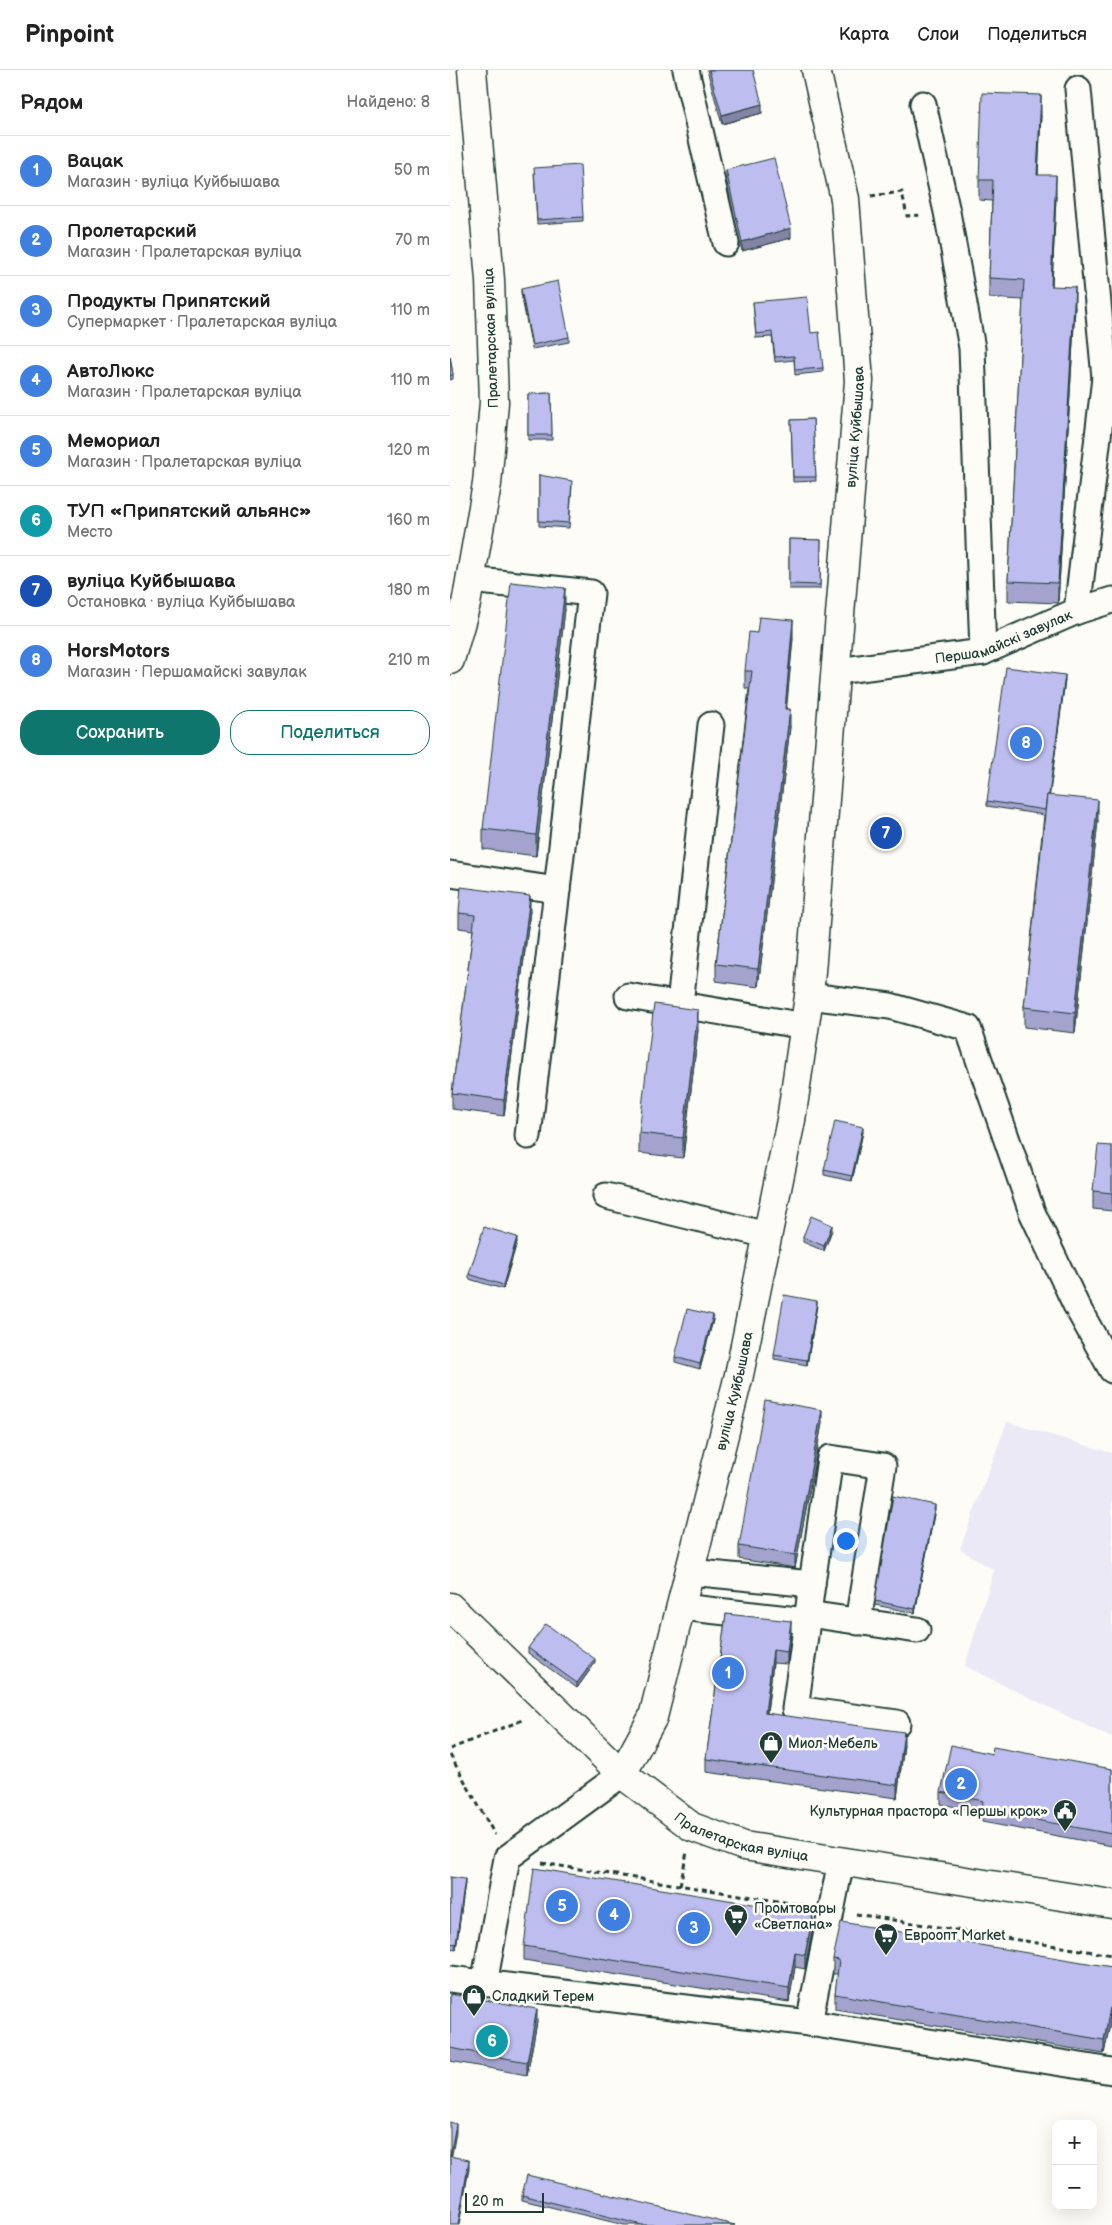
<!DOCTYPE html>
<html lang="ru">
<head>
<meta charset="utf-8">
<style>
	:root { --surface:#fff; --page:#f6f6f6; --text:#222; --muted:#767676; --line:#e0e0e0; --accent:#0f766e }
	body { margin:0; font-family:"Balsamiq Sans",sans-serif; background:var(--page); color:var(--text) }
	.controls { position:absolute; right:15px; bottom:15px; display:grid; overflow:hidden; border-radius:10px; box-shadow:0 5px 20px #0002 }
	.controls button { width:45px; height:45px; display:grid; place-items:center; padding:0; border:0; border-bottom:1px solid var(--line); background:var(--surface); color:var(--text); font:25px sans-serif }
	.scale { position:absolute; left:15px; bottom:12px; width:79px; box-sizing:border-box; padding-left:5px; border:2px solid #1f3d34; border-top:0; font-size:14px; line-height:18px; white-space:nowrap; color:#1f3d34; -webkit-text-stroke:4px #fdfcf7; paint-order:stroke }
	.you { position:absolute; left:395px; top:1470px; width:18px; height:18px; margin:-12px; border:4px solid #fff; border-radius:50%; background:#1a73e8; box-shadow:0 0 0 8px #1a73e833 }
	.badge { display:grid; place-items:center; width:32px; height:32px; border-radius:50%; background:var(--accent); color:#fff; font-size:16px; font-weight:700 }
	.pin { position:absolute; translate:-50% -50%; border:2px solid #fff; box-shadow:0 1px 5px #0006 }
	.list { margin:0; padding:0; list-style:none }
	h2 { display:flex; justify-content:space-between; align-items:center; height:65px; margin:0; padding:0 20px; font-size:21px }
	h2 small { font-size:16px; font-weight:400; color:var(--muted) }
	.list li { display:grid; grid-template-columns:32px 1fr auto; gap:15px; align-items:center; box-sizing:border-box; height:70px; padding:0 20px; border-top:1px solid var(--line) }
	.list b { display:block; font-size:19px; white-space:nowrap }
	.list p { margin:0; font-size:16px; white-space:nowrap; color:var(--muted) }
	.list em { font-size:16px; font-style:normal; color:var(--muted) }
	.actions { display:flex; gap:10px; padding:15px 20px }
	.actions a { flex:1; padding:11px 0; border:1px solid var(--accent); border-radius:20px; text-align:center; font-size:18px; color:var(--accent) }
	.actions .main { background:var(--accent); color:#fff }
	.map { position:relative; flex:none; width:662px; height:2155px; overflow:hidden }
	header { display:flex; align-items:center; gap:30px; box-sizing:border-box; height:70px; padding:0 25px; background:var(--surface); border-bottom:1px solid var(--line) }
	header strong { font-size:24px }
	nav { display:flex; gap:28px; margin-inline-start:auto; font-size:18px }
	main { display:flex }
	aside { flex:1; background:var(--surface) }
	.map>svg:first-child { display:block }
</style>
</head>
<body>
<header>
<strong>Pinpoint</strong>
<nav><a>Карта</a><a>Слои</a><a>Поделиться</a></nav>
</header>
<main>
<aside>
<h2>Рядом<small>Найдено: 8</small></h2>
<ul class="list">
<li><span class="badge" style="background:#3f7fe0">1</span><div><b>Вацак</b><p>Магазин · вуліца Куйбышава</p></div><em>50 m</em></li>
<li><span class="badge" style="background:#3f7fe0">2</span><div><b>Пролетарский</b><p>Магазин · Пралетарская вуліца</p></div><em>70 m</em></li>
<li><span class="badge" style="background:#3f7fe0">3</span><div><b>Продукты Припятский</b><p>Супермаркет · Пралетарская вуліца</p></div><em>110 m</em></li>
<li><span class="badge" style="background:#3f7fe0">4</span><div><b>АвтоЛюкс</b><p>Магазин · Пралетарская вуліца</p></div><em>110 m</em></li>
<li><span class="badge" style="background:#3f7fe0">5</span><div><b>Мемориал</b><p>Магазин · Пралетарская вуліца</p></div><em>120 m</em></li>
<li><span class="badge" style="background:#0f9aa8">6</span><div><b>ТУП «Припятский альянс»</b><p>Место</p></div><em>160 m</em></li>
<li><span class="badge" style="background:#1a4fb4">7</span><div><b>вуліца Куйбышава</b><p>Остановка · вуліца Куйбышава</p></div><em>180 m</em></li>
<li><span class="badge" style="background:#3f7fe0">8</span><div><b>HorsMotors</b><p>Магазин · Першамайскі завулак</p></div><em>210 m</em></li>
</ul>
<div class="actions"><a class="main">Сохранить</a><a>Поделиться</a></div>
</aside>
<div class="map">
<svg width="662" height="2155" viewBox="0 0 662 2155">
	<rect width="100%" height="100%" fill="#fdfcf7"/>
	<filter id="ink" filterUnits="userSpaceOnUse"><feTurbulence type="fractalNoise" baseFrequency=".02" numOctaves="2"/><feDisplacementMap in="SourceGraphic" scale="10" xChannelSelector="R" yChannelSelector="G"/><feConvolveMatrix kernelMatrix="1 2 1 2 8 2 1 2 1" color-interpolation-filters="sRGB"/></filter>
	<g filter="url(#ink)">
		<polygon fill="#eae9f5" points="557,1352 662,1383 662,1668 515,1596 544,1500 510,1479"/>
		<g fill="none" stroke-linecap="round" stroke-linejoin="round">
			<g stroke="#1f3d34" stroke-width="29">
				<g id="minor">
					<polyline points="236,0 276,173"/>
					<polyline points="628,19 655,308"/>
					<polyline points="473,34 497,142 522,278 533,582"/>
					<polyline points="627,541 662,530"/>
					<path id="s1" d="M 387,601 L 533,582 L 627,541 L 655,308 L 662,305"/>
					<polyline points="0,804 107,820 141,523 20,510"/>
					<polyline points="178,926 355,956"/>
					<polyline points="359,926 440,936 518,958 582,1142 626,1235 662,1300"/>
					<polyline points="230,934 261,655"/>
					<polyline points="78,1066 107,820"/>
					<polyline points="156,1126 317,1165"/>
					<polyline points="240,1502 362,1514 357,1551"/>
					<polyline points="362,1514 380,1388 433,1396 408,1552"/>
					<polyline points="231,1537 357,1551 345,1639 447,1653"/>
					<polyline points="358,1544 467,1560"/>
					<polyline points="0,1909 359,1953 662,2001"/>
					<polyline points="34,1914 57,1788 172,1704"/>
					<polyline points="359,1953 391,1791"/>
				</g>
			</g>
			<g stroke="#1f3d34" stroke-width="31">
				<g id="major">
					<polyline points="0,590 16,534 37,414 44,332 40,210 22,0"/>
					<path id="s2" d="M 0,1537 L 172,1704 L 242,1757 L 294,1776 L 662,1834"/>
					<path id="s3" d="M 172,1704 L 203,1647 L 289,1305 L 341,1050 L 359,926 L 409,311 L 395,129 L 366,0"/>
				</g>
			</g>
			<g stroke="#1f3d34" stroke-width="3" stroke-dasharray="5 4" stroke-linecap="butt">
				<polyline points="421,126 452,122 457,146 472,145"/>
				<polyline points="0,1679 75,1649"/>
				<polyline points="0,1685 45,1765"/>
				<polyline points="92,1793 358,1836"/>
				<polyline points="230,1815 237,1782"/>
				<polyline points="406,1844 662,1885"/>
			</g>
			<use href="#minor" stroke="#fdfcf7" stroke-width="25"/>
			<use href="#major" stroke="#fdfcf7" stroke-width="28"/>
		</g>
		<g fill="#a3a3ce" stroke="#1f3d34">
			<polygon points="257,0 303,0 312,43 272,54"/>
			<polygon points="591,45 588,105 606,126 602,216 625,237 608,533 558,531 558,511 573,230 539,228 539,208 542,131 529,130 529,110"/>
			<polygon points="276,100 341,168 292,181 276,109"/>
			<polygon points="84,102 133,147 133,151 87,154"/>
			<polygon points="71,219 119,267 119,272 82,279 71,223"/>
			<polygon points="303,232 361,263 373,298 373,302 345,305 344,290 325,292 322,267 306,268"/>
			<polygon points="0,286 3,305 3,309 0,310"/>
			<polygon points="101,323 102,370 78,370 78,324"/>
			<polygon points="363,349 366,411 343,412 341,350"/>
			<polygon points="89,405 122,416 119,458 89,456"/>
			<polygon points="339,469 371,470 370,519 339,519"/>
			<polygon points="115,539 86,786 33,779 33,759"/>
			<polygon points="343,568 336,639 340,657 308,917 266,911 266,894 299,619 295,618 295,601"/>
			<polygon points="615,610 599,725 648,750 625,963 574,957 574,937 594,745 537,736 537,731"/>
			<polygon points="80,841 54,1046 2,1039 2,1023 23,860 9,858 9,843"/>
			<polygon points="248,960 233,1088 189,1083 189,1063"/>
			<polygon points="413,1062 402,1111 374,1105 374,1100"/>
			<polygon points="662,1076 662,1141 643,1139 643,1121"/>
			<polygon points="382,1160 374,1181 353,1172 353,1167"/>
			<polygon points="67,1172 53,1219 19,1209 19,1204"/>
			<polygon points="367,1235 357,1295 324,1289 324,1285"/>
			<polygon points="263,1250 250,1299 225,1292 225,1287"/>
			<polygon points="372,1353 345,1498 289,1489 289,1476"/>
			<polygon points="485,1439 465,1543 425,1535 425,1531"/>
			<polygon points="276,1544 341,1564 337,1594 323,1593 317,1643 454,1675 447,1728 256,1702 256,1689"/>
			<polygon points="78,1578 145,1593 127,1618 78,1583"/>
			<polygon points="542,1684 662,1699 662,1776 532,1752 532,1742 491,1734 491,1722"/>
			<polygon points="0,1807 15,1813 6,1879 0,1878"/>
			<polygon points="363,1857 355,1899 345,1897 339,1932 74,1890 74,1876"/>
			<polygon points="383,1889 662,1897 662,1953 660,1953 654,1984 385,1939 385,1924 388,1904 383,1904"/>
			<polygon points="0,1924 87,1952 77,2005 0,1991"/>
			<polygon points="72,2125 285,2155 174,2155 72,2130"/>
		</g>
		<g fill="#8484a7" stroke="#1f3d34">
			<polygon points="591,25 591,45 587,125 587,105"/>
			<polygon points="312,34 312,43 272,54 272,45"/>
			<polygon points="606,105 606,126 601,236 601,216"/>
			<polygon points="341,158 341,168 292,181 292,172"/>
			<polygon points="625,217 625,237 608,533 608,513"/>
			<polygon points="115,518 115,539 86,786 86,765"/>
			<polygon points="343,550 343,568 335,656 335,639"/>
			<polygon points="615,605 615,610 597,745 597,740"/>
			<polygon points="340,639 340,657 308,917 308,899"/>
			<polygon points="648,730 648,750 625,963 625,943"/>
			<polygon points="80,826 80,841 54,1046 54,1030"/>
			<polygon points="248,940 248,960 233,1088 233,1068"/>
			<polygon points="413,1057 413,1062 402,1111 402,1106"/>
			<polygon points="382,1155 382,1160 374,1181 374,1176"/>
			<polygon points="67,1167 67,1172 53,1219 53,1215"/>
			<polygon points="367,1231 367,1235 357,1295 357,1290"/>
			<polygon points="263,1245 263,1250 250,1299 250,1294"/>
			<polygon points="372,1340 372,1353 345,1498 345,1485"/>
			<polygon points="485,1435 485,1439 465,1543 465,1539"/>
			<polygon points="341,1551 341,1564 337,1594 337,1582"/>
			<polygon points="323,1580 323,1593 315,1656 315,1643"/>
			<polygon points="145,1589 145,1593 127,1618 127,1613"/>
			<polygon points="454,1662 454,1675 447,1728 447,1715"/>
			<polygon points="15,1809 15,1813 6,1879 6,1874"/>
			<polygon points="363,1844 363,1857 355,1899 355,1885"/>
			<polygon points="345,1883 345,1897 339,1932 339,1918"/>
			<polygon points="660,1938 660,1953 654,1984 654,1970"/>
			<polygon points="87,1939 87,1952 77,2005 77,1992"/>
			<polygon points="6,2054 6,2063 0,2095 0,2086"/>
			<polygon points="19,2090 19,2099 9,2155 8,2155"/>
		</g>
		<g fill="#bdbdef" stroke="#1f3d34">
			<polygon points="259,0 303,0 312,34 272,45"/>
			<polygon points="532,23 591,25 587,105 606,105 601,216 625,217 608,513 558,511 574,210 539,208 543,110 529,110"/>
			<polygon points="324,88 341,158 292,172 276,100"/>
			<polygon points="130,95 133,147 87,150 84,98"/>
			<polygon points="108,211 119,267 82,275 71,219"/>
			<polygon points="357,227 361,263 369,262 373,298 345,300 344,286 325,287 322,262 306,264 303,232"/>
			<polygon points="0,286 3,305 0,305"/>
			<polygon points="101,323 102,365 78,365 78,324"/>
			<polygon points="363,349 366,407 343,407 341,350"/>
			<polygon points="89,405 122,411 119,453 89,451"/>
			<polygon points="339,469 371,470 370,515 339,514"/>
			<polygon points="61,512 115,518 86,765 33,759"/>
			<polygon points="309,547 343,550 335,639 340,639 308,899 266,894 302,601 295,601 299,562 307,563"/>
			<polygon points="556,597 615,605 599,725 597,725 595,740 537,731"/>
			<polygon points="597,725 648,730 625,943 574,937"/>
			<polygon points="11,817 80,826 54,1030 2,1023 25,845 9,843"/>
			<polygon points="204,934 248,940 233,1068 189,1063"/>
			<polygon points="385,1051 413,1057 402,1106 374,1100"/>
			<polygon points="648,1075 662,1076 662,1123 643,1121"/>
			<polygon points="361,1146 382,1155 374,1176 353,1167"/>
			<polygon points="34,1157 67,1167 53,1215 19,1204"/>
			<polygon points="334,1225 367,1231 357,1290 324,1285"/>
			<polygon points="237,1239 263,1245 250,1294 225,1287"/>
			<polygon points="315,1330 372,1340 345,1485 289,1476"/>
			<polygon points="443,1426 485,1435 465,1539 425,1531"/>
			<polygon points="276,1544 341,1551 337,1582 323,1580 315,1643 454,1662 447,1715 256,1689"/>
			<polygon points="96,1554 145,1589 127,1613 78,1578"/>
			<polygon points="501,1675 542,1684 543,1677 662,1699 662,1764 532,1740 533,1731 491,1722"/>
			<polygon points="84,1798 363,1844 355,1885 345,1883 339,1918 74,1876"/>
			<polygon points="0,1807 15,1809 6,1874 0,1873"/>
			<polygon points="391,1852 662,1897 662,1938 660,1938 654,1970 385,1924 389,1890 383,1889"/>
			<polygon points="0,1924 87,1939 77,1992 0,1978"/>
			<polygon points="0,2052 6,2054 0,2086 19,2090 8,2155 0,2155"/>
			<polygon points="77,2105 285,2155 192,2155 72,2125"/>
		</g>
	</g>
	<defs>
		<g id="shop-pin" transform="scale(1.25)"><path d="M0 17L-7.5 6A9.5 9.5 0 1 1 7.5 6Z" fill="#1f3d34" stroke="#fdfcf7"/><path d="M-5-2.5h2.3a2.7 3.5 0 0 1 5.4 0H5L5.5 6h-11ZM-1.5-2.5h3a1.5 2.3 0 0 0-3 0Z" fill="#fff"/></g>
		<g id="civic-pin" transform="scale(1.25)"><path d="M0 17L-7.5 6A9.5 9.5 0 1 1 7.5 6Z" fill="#1f3d34" stroke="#fdfcf7"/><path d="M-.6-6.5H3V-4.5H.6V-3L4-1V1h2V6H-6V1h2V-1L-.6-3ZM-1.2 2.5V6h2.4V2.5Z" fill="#fff"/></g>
		<g id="supermarket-pin" transform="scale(1.25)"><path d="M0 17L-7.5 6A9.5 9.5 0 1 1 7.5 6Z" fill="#1f3d34" stroke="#fdfcf7"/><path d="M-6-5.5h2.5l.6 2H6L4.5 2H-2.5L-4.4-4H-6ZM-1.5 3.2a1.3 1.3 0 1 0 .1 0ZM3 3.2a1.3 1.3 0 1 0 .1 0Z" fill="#fff"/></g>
	</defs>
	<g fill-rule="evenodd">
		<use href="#shop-pin" x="321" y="1673"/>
		<use href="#civic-pin" x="615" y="1741"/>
		<use href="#supermarket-pin" x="286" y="1846"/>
		<use href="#supermarket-pin" x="436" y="1865"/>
		<use href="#shop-pin" x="24" y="1926"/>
	</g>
	<g text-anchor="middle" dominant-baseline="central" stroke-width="5" stroke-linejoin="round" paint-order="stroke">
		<g font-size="14" fill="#1f3d34" stroke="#fdfcf7">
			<text transform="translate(41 268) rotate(-92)">Пралетарская вуліца</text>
			<text stroke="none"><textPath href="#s3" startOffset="1374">вуліца Куйбышава</textPath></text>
			<text stroke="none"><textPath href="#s1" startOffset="171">Першамайскі завулак</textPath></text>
			<text stroke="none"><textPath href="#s3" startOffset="401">вуліца Куйбышава</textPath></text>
			<text stroke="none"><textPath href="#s2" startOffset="378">Пралетарская вуліца</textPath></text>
		</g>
		<g font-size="14" fill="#1f3d34" stroke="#fdfcf7" text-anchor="start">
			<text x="338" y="1673">Миол-Мебель</text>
			<text x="598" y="1741" text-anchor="end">Культурная прастора «Першы крок»</text>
			<text x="304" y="1838">Промтовары<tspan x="304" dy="16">«Светлана»</tspan></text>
			<text x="454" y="1865">Евроопт Market</text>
			<text x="42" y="1926">Сладкий Терем</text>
		</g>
	</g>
</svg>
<div class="controls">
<button>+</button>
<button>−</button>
</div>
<div class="scale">20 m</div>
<div class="you"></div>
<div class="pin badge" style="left:278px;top:1603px;background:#3f7fe0">1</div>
<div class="pin badge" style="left:511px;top:1714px;background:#3f7fe0">2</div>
<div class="pin badge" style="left:244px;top:1858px;background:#3f7fe0">3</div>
<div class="pin badge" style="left:164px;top:1845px;background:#3f7fe0">4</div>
<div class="pin badge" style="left:112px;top:1836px;background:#3f7fe0">5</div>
<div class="pin badge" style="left:42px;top:1971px;background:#0f9aa8">6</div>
<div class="pin badge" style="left:436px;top:763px;background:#1a4fb4">7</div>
<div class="pin badge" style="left:576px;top:673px;background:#3f7fe0">8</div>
</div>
</main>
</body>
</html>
